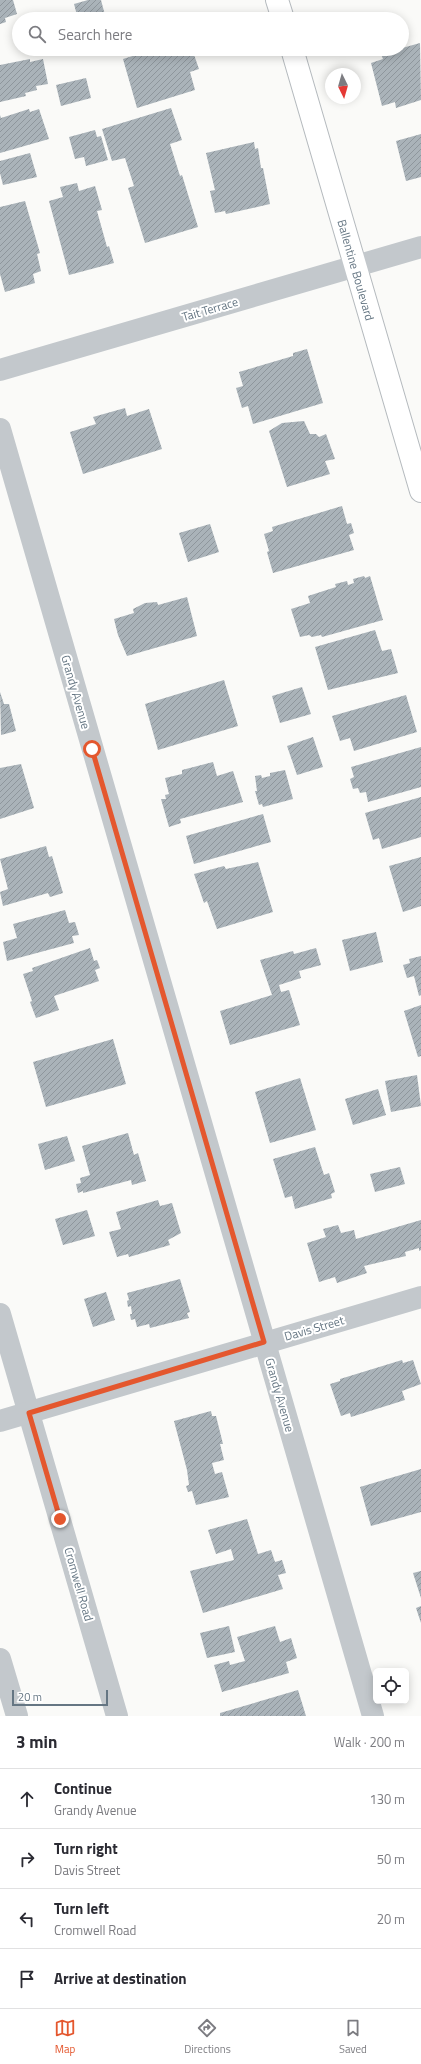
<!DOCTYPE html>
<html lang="en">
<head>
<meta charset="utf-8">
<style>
	:root { --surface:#fff; --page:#f2f2f3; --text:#2b2b33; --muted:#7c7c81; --line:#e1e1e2; --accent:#e4572e }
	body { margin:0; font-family:"Titillium Web",sans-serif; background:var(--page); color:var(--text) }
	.controls { position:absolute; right:12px; bottom:12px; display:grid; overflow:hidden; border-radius:6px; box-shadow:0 2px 10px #0003 }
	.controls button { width:36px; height:36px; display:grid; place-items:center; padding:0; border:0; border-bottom:1px solid var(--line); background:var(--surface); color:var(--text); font:20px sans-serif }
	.compass { position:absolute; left:325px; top:68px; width:36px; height:36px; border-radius:50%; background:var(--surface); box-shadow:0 2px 10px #0003; rotate:175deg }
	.scale { position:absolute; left:12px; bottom:10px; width:96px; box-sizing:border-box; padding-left:4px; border:2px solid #657683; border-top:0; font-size:11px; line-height:14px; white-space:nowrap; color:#657683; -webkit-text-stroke:3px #fff; paint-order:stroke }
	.stop { position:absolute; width:12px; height:12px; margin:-9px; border:3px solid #e4572e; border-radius:50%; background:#fff }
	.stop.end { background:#e4572e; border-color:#fff; box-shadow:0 1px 4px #0008 }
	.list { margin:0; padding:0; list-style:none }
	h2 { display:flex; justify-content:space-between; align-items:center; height:52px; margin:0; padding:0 16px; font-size:17px }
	h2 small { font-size:13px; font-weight:400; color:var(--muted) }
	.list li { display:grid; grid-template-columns:26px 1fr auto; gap:12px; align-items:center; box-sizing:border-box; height:60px; padding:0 16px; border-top:1px solid var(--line) }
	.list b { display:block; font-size:15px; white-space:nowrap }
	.list p { margin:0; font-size:13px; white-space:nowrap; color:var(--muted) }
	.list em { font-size:13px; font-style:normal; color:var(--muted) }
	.icon { flex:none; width:22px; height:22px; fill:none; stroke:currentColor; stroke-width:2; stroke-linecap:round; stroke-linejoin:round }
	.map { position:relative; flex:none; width:421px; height:1716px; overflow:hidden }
	.search { position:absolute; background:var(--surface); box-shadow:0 2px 10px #0003; left:12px; right:12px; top:12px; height:44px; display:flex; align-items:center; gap:10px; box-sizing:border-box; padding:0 14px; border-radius:22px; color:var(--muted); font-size:15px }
	.sheet { height:292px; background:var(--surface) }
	nav { display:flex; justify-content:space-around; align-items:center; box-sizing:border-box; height:56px; border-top:1px solid var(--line); background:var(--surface); font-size:11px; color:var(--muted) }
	nav a { display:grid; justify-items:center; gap:2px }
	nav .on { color:var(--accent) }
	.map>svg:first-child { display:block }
</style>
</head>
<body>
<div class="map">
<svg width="421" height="1716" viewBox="0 0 421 1716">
	<defs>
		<pattern id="building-hatch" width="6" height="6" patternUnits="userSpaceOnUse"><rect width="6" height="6" fill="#aab3b9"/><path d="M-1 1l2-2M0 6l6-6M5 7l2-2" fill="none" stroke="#8e969c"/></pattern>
	</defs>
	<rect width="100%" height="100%" fill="#fafaf8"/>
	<g fill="url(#building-hatch)">
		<polygon points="0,0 13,0 17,14 5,18 6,22 0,24"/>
		<polygon points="88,0 101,0 106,19 78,19 74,4"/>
		<polygon points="420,43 421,100 396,108 395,102 382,106 371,63 383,59 381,54"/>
		<polygon points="47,49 66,49 66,50 48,54"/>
		<polygon points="155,49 192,49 199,69 190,72 195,90 137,108 123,59"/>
		<polygon points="30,59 30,62 43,59 48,84 36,86 37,90 25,93 26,96 0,102 0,65"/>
		<polygon points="86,78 91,98 61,106 56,85"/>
		<polygon points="171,108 182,140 170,144 180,176 182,175 198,227 145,243 128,188 134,186 125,158 112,161 102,129"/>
		<polygon points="29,109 30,112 39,109 49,139 0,153 0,115 1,118"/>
		<polygon points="95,130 97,137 101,136 108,160 86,166 84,157 75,159 69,137"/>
		<polygon points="421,134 421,177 406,181 396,141"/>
		<polygon points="254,142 255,149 258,148 261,168 263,168 270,204 226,214 225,211 215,213 210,191 215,190 206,153"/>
		<polygon points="30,153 37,177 3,185 0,173 0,161"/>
		<polygon points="77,183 79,191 95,186 102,210 97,211 107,247 109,246 114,263 69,275 49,201 63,197 60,187"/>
		<polygon points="25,201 40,253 37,254 41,271 33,274 35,283 5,292 0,274 0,207"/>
		<polygon points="307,349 323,403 253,424 248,406 242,408 236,388 243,386 239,372 293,356 293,353"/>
		<polygon points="125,408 127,416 149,409 162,449 83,474 70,432 96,424 93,417"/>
		<polygon points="304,421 310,434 316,434 319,437 326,434 335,459 325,461 330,474 287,487 269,431 282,423"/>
		<polygon points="342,506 347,524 351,523 354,533 349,535 354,550 273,573 267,552 269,551 264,534 273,531 272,527"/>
		<polygon points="210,524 219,552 188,562 179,533"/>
		<polygon points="364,576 365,578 370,576 383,620 322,637 321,635 312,637 309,635 300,637 291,609 310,603 308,596 336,587 335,584 347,581 348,585 354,583 353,579"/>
		<polygon points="187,597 197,636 127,656 118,635 114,619 134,613 133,609 145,603 157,602 158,605"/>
		<polygon points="375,630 382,651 391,649 398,673 328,690 315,647"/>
		<polygon points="224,680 238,726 158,750 145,704"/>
		<polygon points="302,687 311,714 280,723 272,696"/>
		<polygon points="0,692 4,704 9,704 16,731 1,735"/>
		<polygon points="406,695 417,732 354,751 350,738 340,741 332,716"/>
		<polygon points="313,737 323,767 297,775 287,746"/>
		<polygon points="421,747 421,787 368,802 366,792 360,793 358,788 353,789 350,779 354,777 351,767"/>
		<polygon points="213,762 217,776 233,771 243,802 180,819 181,823 169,827 161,799 166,799 165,795 169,794 165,778 182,774 182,770"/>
		<polygon points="21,764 34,808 0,819 0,768"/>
		<polygon points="285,770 293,799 263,807 262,804 259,805 255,791 257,791 255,776 261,775 262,778 270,776 270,773"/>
		<polygon points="421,797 421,837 382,849 379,838 373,840 365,813"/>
		<polygon points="263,814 271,842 194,864 186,836"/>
		<polygon points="46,846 49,857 52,856 63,893 50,897 48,893 3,906 0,892 8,889 0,859"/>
		<polygon points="421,857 421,906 403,912 389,866"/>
		<polygon points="258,862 273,912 217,929 207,901 204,903 194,874 224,866 226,869"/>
		<polygon points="65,910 69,923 75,922 79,935 72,936 74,943 7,961 3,942 17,938 13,924"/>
		<polygon points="376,932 383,962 350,971 342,940"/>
		<polygon points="90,948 94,961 97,960 100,968 95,970 99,981 54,996 59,1010 36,1018 30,1002 32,1001 23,974 33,971 32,968"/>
		<polygon points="316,948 321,965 299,971 301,978 279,985 281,992 289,990 300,1025 230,1045 220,1011 272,995 260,960 293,951 294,954"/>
		<polygon points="421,956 421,995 419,996 414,976 407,978 403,965 410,963 409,959"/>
		<polygon points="421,1005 421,1056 418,1057 404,1011"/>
		<polygon points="113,1039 126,1084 46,1107 33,1062"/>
		<polygon points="417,1075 421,1106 391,1112 385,1081"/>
		<polygon points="300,1078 316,1130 270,1143 255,1092"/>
		<polygon points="378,1089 386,1115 353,1125 345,1099"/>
		<polygon points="128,1133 134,1155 138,1153 146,1181 132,1185 131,1180 83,1193 83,1191 78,1193 76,1184 81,1183 80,1178 90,1175 82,1146"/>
		<polygon points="67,1136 75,1161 45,1170 38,1144"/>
		<polygon points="315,1147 324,1175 329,1173 335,1192 331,1194 332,1198 295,1209 292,1196 285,1198 273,1159"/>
		<polygon points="400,1167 405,1184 375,1192 370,1174"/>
		<polygon points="158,1200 160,1206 172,1203 181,1233 168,1240 170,1245 129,1257 128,1254 117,1257 109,1232 121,1229 116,1212"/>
		<polygon points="87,1210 95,1236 63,1245 55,1219"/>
		<polygon points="421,1220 421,1250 419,1251 419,1248 405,1252 406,1256 364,1266 367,1273 337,1283 335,1277 319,1282 307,1243 326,1237 323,1229 338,1225 341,1233 354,1230 356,1239"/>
		<polygon points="180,1279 190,1312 187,1313 189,1318 150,1328 149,1324 137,1327 135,1319 131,1320 130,1314 132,1314 131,1306 128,1307 127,1301 129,1300 127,1293"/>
		<polygon points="106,1292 115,1320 93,1327 84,1299"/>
		<polygon points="402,1360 403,1363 413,1360 421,1384 402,1391 405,1400 351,1417 350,1413 341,1416 330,1384 340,1381 340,1379"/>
		<polygon points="211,1411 212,1416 216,1416 223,1444 220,1444 224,1460 212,1463 215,1474 222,1472 229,1497 196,1505 192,1491 188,1492 186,1486 189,1485 187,1470 174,1421"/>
		<polygon points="421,1469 421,1512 371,1526 360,1487"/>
		<polygon points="247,1519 258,1554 271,1550 275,1562 282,1560 286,1573 278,1575 283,1589 203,1613 190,1571 234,1560 231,1549 216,1554 208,1530"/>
		<polygon points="421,1571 421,1598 413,1573"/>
		<polygon points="421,1606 421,1623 416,1608"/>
		<polygon points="229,1626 235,1652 207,1658 200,1633"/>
		<polygon points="275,1626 280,1642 291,1638 297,1658 286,1662 289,1673 222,1692 214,1665 229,1661 230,1665 245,1661 237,1637"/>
		<polygon points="298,1690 306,1716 220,1716 220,1713"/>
	</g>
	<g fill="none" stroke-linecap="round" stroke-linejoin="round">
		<g stroke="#b5babe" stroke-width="24">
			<g id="major">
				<polyline points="277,0 283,19"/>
				<polyline points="292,49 421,491"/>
			</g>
		</g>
		<g stroke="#c3c8cc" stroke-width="22">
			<polyline points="0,370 421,247"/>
			<polyline points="0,429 373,1716"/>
			<polyline points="0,1314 117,1716"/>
			<polyline points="0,1421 421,1297"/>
			<polyline points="0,1659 17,1716"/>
		</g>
		<use href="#major" stroke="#fff" stroke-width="22"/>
	</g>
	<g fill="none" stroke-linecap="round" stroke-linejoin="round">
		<polyline stroke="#e4572e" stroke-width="5" points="60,1519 29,1413 264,1342 92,749"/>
	</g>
	<g text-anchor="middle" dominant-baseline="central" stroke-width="4" stroke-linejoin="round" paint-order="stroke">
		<g font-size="12" fill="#657683" stroke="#fff">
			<text transform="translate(356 270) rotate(74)">Ballentine Boulevard</text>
			<text transform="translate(210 309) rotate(-16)">Tait Terrace</text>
			<text transform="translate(76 692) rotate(74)">Grandy Avenue</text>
			<text transform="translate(314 1328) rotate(-16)">Davis Street</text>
			<text transform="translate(280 1395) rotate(74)">Grandy Avenue</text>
			<text transform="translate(79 1584) rotate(74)">Cromwell Road</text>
		</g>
	</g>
</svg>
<div class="controls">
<button><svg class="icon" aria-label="locate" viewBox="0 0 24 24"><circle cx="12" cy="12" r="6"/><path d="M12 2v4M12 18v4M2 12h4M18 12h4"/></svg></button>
</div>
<svg class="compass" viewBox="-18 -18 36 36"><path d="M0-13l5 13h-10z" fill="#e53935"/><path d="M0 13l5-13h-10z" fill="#7c7c81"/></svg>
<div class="scale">20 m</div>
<div class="stop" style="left:92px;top:749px"></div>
<div class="stop end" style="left:60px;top:1519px"></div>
<div class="search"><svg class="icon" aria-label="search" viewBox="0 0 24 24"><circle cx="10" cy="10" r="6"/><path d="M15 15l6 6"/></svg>Search here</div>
</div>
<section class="sheet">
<h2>3 min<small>Walk · 200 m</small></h2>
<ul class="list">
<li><svg class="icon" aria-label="ahead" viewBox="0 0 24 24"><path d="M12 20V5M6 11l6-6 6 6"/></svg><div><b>Continue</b><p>Grandy Avenue</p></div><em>130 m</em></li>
<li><svg class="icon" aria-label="right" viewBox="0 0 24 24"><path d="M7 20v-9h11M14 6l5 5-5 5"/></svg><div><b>Turn right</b><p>Davis Street</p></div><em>50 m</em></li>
<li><svg class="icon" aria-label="left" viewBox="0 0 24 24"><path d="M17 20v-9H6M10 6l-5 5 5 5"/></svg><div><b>Turn left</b><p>Cromwell Road</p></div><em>20 m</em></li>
<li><svg class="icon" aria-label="arrive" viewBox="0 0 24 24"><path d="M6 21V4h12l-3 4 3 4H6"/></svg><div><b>Arrive at destination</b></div></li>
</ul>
</section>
<nav>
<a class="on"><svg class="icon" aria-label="map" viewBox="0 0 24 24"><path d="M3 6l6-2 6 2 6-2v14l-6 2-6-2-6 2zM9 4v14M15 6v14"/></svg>Map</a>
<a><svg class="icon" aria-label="directions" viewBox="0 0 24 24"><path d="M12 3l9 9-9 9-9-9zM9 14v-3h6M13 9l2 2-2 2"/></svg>Directions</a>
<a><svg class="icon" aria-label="saved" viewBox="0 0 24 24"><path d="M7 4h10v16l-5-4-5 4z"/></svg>Saved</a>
</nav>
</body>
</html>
